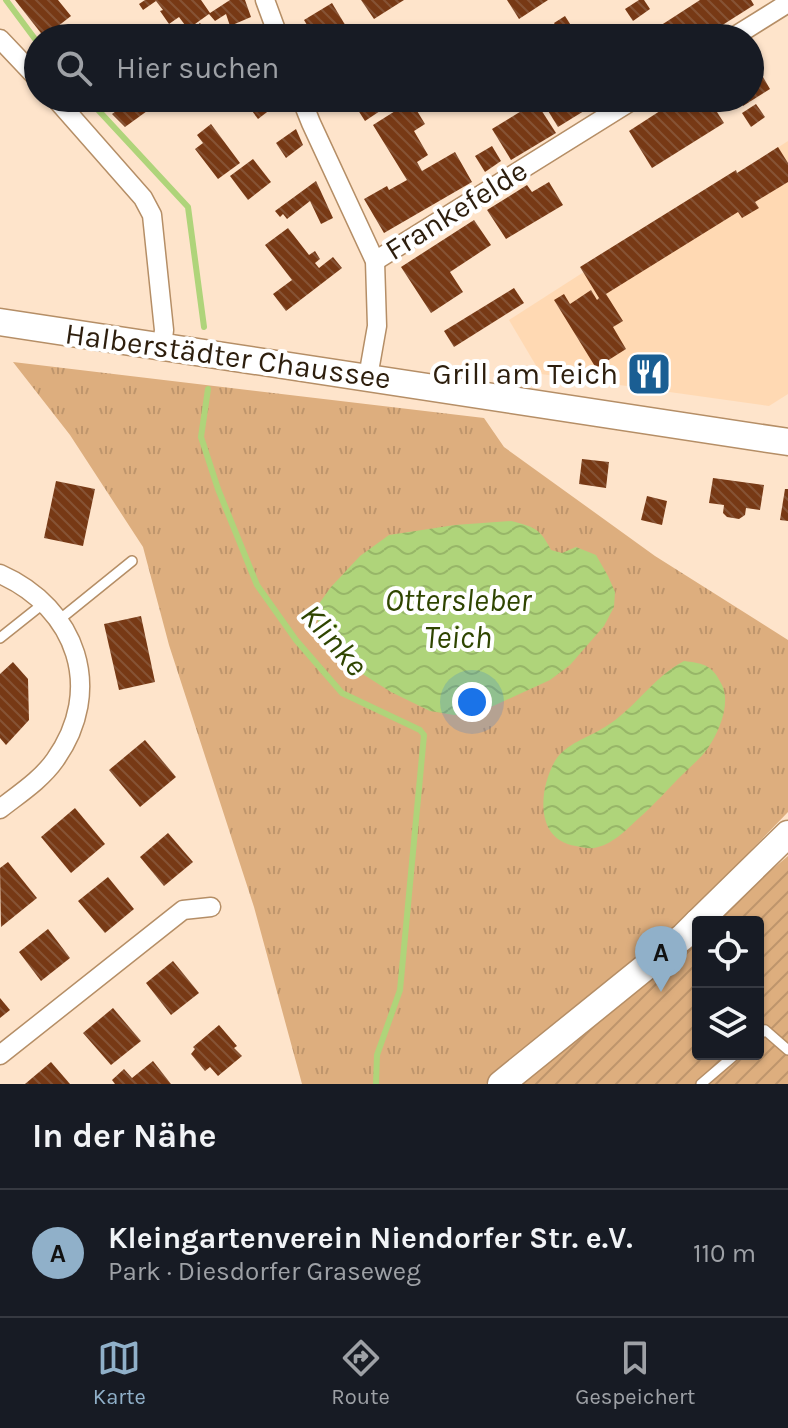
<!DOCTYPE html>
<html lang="de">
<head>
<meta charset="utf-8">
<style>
	:root { --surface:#171b24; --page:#242831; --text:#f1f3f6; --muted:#9ea1a6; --line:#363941; --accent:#90b0c9 }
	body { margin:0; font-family:Karla,sans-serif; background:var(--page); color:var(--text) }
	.controls { position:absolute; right:24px; bottom:24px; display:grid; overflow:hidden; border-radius:8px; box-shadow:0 2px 6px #0004 }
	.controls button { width:72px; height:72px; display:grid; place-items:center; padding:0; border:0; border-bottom:2px solid var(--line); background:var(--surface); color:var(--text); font:40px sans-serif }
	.you { position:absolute; left:472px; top:702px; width:28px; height:28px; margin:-20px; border:6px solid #fff; border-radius:50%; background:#1a73e8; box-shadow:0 0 0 12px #1a73e833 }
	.badge { display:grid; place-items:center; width:52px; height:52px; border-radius:50%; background:var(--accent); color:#111; font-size:26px; font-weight:700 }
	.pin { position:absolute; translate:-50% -66px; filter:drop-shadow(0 2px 4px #0008) }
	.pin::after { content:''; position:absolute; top:42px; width:28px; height:24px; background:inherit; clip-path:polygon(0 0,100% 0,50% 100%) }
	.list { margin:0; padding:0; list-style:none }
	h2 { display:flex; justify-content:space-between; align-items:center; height:104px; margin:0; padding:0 32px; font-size:34px }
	h2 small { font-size:26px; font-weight:400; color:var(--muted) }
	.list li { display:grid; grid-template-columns:52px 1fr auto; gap:24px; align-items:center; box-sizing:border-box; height:128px; padding:0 32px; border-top:2px solid var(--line) }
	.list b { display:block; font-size:30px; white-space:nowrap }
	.list p { margin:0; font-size:26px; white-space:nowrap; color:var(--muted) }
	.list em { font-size:26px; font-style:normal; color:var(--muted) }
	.icon { flex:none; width:44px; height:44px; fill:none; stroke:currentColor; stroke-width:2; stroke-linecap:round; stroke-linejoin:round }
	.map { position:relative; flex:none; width:788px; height:1084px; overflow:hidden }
	.search { position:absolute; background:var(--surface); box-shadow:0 2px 6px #0004; left:24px; right:24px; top:24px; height:88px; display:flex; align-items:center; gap:20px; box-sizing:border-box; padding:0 28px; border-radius:44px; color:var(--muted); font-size:30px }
	.sheet { height:232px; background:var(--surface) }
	nav { display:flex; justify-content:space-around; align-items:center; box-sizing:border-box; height:112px; border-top:2px solid var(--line); background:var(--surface); font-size:22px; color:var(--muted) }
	nav a { display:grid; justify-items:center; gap:4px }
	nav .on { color:var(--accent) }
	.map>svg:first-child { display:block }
</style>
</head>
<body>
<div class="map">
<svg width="788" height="1084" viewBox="0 0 788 1084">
	<defs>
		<pattern id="park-tufts" width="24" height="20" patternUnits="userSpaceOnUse" patternTransform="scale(2)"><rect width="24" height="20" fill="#ddae7e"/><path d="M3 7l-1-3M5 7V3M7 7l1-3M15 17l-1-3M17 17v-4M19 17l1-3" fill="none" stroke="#be956c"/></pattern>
		<pattern id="garden-furrows" width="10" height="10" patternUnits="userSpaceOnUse" patternTransform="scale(2)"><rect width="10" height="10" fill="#ddae7e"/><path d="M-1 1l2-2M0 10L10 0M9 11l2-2" fill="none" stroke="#be956c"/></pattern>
		<pattern id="water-waves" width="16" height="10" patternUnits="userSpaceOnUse" patternTransform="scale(2)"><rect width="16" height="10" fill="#afd47a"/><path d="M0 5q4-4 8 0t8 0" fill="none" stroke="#97b668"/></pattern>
		<pattern id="building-back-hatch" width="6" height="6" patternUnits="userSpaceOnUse" patternTransform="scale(2)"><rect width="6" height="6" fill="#773915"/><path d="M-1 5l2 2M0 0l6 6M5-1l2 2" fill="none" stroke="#865335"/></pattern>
	</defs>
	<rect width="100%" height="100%" fill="#fee4cb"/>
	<polygon fill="#ffd9b3" points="788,141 788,394 769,406 541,374 509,320"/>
	<polygon fill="url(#park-tufts)" points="13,362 484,418 504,447 655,556 788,640 788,812 683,921 486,1084 302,1084 254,907 169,645 143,547 70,435"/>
	<polygon fill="url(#garden-furrows)" points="788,856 788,1084 514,1084 698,931 698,1054 758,1054 758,922 709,922"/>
	<g fill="url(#water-waves)">
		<path d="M 511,521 C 534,527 540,528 551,550 L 562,553 L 576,547 L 596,555 L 608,576 L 615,592 L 614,607 L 604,626 L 570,665 L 550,680 L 478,713 L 454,715 L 430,711 L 391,692 L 339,659 L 326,645 L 318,628 L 318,605 L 331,587 L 360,556 L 389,535 L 455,525 Z"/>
		<path d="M 684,661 C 706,664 712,665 722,685 C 731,704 719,732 708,748 C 701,758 691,766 682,775 C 668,789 654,805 639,818 C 626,830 612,845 594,848 C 589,849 581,847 576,846 C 534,840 539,789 555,761 C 565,744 589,737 605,727 C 635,709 653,677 684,661 Z"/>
	</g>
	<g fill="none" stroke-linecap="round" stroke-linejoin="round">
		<g stroke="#afd47a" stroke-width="6">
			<polyline points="6,0 38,43"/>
			<polyline points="87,98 188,207 204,327"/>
			<polyline points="208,389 201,437 218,489 257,585 296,640 342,693 420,730 424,735 400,990 377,1055 376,1084"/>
		</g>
	</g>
	<g fill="url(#building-back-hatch)">
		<polygon points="15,0 58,0 71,16 44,37"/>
		<polygon points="145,0 201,0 210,13 230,0 245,0 251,17 230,26 226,14 215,21 209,14 188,29 179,17 169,24 160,11 163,10 156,1 143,10 139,4"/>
		<polygon points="361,0 404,0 374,19"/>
		<polygon points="507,0 548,0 519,19"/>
		<polygon points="639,0 644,0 650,9 633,21 625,9"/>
		<polygon points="700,0 751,0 754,5 702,38 653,38 649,33"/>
		<polygon points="332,3 350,33 341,38 315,38 304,20"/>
		<polygon points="565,16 579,38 563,38 554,23"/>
		<polygon points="200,23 209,34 215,30 221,38 180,38"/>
		<polygon points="258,30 260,38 246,38"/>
		<polygon points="753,60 770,89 743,106 738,98 750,98 750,62"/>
		<polygon points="120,98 132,98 133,100 136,98 165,98 125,127 112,114 123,106 118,99"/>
		<polygon points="211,98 240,98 221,112"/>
		<polygon points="253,98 263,98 271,109 258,119 246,103"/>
		<polygon points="359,98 385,98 389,105 365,121 356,107 363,103"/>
		<polygon points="547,98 605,98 558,127 542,101"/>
		<polygon points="680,98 708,98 724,123 652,168 629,131"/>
		<polygon points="411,101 425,124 414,131 428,155 417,162 422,171 455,152 472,182 384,233 364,199 387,186 389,190 407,180 373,125"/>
		<polygon points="536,102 556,133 511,160 492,129"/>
		<polygon points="756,104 765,117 751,127 742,113"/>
		<polygon points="211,124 240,163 218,179 195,149 203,143 197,135"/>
		<polygon points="296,129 303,145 286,158 276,143"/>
		<polygon points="492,146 501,161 485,172 475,156"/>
		<polygon points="778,147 788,163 788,182 755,202 759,208 742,218 738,212 606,294 623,321 613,327 626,349 596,368 554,300 564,294 570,304 591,290 597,300 599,298 580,267 736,170 737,173"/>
		<polygon points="253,159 271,182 248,200 230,176"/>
		<polygon points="316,181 333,218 321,224 310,201 287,219 283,214 280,217 275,211"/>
		<polygon points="549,182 563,205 506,239 487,210 527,185 532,192"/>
		<polygon points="474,220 491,245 450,272 463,292 431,313 401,267"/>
		<polygon points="288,228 309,255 315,251 320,259 315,263 319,268 333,257 342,268 286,311 273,294 292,280 265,245"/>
		<polygon points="514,288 524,303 454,347 444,331"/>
		<polygon points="582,459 609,462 606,488 579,484"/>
		<polygon points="713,478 764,485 760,510 746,508 745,515 739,519 727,517 723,513 724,505 709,503"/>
		<polygon points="56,481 95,489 83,546 44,538"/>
		<polygon points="785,489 788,489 788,521 780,520"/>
		<polygon points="647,496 667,501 662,525 641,520"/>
		<polygon points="141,616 155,682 119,690 104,624"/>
		<polygon points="13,662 28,679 29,720 6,745 0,738 0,674"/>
		<polygon points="145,740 176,777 140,807 109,770"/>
		<polygon points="75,808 105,844 71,873 41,837"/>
		<polygon points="168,833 193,862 164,886 140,857"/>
		<polygon points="8,862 37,898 1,927 0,868"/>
		<polygon points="108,877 134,909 105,933 78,901"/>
		<polygon points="48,929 70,958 41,981 19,952"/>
		<polygon points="173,961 199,993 171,1015 146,983"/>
		<polygon points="0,998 10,1010 0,1018"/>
		<polygon points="113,1008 141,1041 111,1065 83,1033"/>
		<polygon points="219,1025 237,1046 234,1048 242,1056 218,1076 210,1067 205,1071 191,1054 195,1049 193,1047"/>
		<polygon points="153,1061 171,1084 115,1084 112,1080 124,1069 132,1078"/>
		<polygon points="51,1062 70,1084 25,1084"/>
	</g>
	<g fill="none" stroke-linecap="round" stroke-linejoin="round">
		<g stroke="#b58e66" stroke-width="12">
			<g id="service">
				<polyline points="59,620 132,561"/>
				<polyline points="0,638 44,603"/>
				<polyline points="758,1036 765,1030 788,1050"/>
				<polyline points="701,1084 736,1054"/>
			</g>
		</g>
		<g stroke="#b58e66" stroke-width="21">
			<g id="minor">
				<polyline points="265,0 279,38"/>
				<polyline points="732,38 788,3"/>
				<polyline points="0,39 38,79"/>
				<polyline points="55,98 143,198 152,215 164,330 162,347"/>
				<polyline points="301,98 311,123 375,261 377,326 368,377"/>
				<polyline points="375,261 636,98"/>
				<path d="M 0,574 C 77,608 105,690 55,760 C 41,780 19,794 0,809"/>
				<polyline points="0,1055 183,910 211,907"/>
			</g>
		</g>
		<g stroke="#b58e66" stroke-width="29">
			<g id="secondary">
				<path d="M 0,322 C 263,362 526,400 788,442"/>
				<polyline points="698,922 788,834"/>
				<polyline points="501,1084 684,936 698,922"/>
			</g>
		</g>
		<use href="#service" stroke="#fff" stroke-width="9"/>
		<use href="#minor" stroke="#fff" stroke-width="18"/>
		<use href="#secondary" stroke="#fff" stroke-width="26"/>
	</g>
	<defs>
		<g id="restaurant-square" transform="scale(2.3)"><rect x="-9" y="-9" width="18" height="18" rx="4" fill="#1a5e93" stroke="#fff"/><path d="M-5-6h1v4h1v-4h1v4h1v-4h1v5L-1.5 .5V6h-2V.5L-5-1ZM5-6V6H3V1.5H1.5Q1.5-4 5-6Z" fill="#fff"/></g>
	</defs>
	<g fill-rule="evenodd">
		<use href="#restaurant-square" x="649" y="374"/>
	</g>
	<g text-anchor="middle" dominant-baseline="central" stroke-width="8" stroke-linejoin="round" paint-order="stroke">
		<g font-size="30" fill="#2d1e0d" stroke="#fff">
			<text transform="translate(456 210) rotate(-32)">Frankefelde</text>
			<text transform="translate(228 356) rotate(8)">Halberstädter Chaussee</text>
		</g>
		<g font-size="30" fill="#2d1e0d" stroke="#fff" text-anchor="end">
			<text x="618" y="374">Grill am Teich</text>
		</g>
		<g font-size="32" font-style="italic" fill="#2f4500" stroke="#fff">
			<text x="458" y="600">Ottersleber<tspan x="458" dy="37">Teich</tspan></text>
			<text transform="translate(334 640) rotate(49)">Klinke</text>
		</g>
	</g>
</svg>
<div class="controls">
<button><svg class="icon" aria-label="locate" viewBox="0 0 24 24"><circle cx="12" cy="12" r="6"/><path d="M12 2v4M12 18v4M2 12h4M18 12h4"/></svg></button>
<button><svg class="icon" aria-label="layers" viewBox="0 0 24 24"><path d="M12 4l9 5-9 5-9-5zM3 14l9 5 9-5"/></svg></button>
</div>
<div class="you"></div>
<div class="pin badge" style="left:661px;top:992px">A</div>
<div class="search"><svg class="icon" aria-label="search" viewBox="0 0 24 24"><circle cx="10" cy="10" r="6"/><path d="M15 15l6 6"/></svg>Hier suchen</div>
</div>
<section class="sheet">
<h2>In der Nähe<small></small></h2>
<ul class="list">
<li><span class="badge">A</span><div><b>Kleingartenverein Niendorfer Str. e.V.</b><p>Park · Diesdorfer Graseweg</p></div><em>110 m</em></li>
</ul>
</section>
<nav>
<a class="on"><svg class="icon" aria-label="map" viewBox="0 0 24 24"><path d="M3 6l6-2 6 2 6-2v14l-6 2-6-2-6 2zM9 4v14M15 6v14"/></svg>Karte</a>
<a><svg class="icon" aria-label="directions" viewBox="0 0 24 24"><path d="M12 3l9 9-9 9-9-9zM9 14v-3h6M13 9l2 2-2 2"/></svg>Route</a>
<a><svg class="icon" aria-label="saved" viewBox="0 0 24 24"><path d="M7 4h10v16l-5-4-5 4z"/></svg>Gespeichert</a>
</nav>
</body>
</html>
